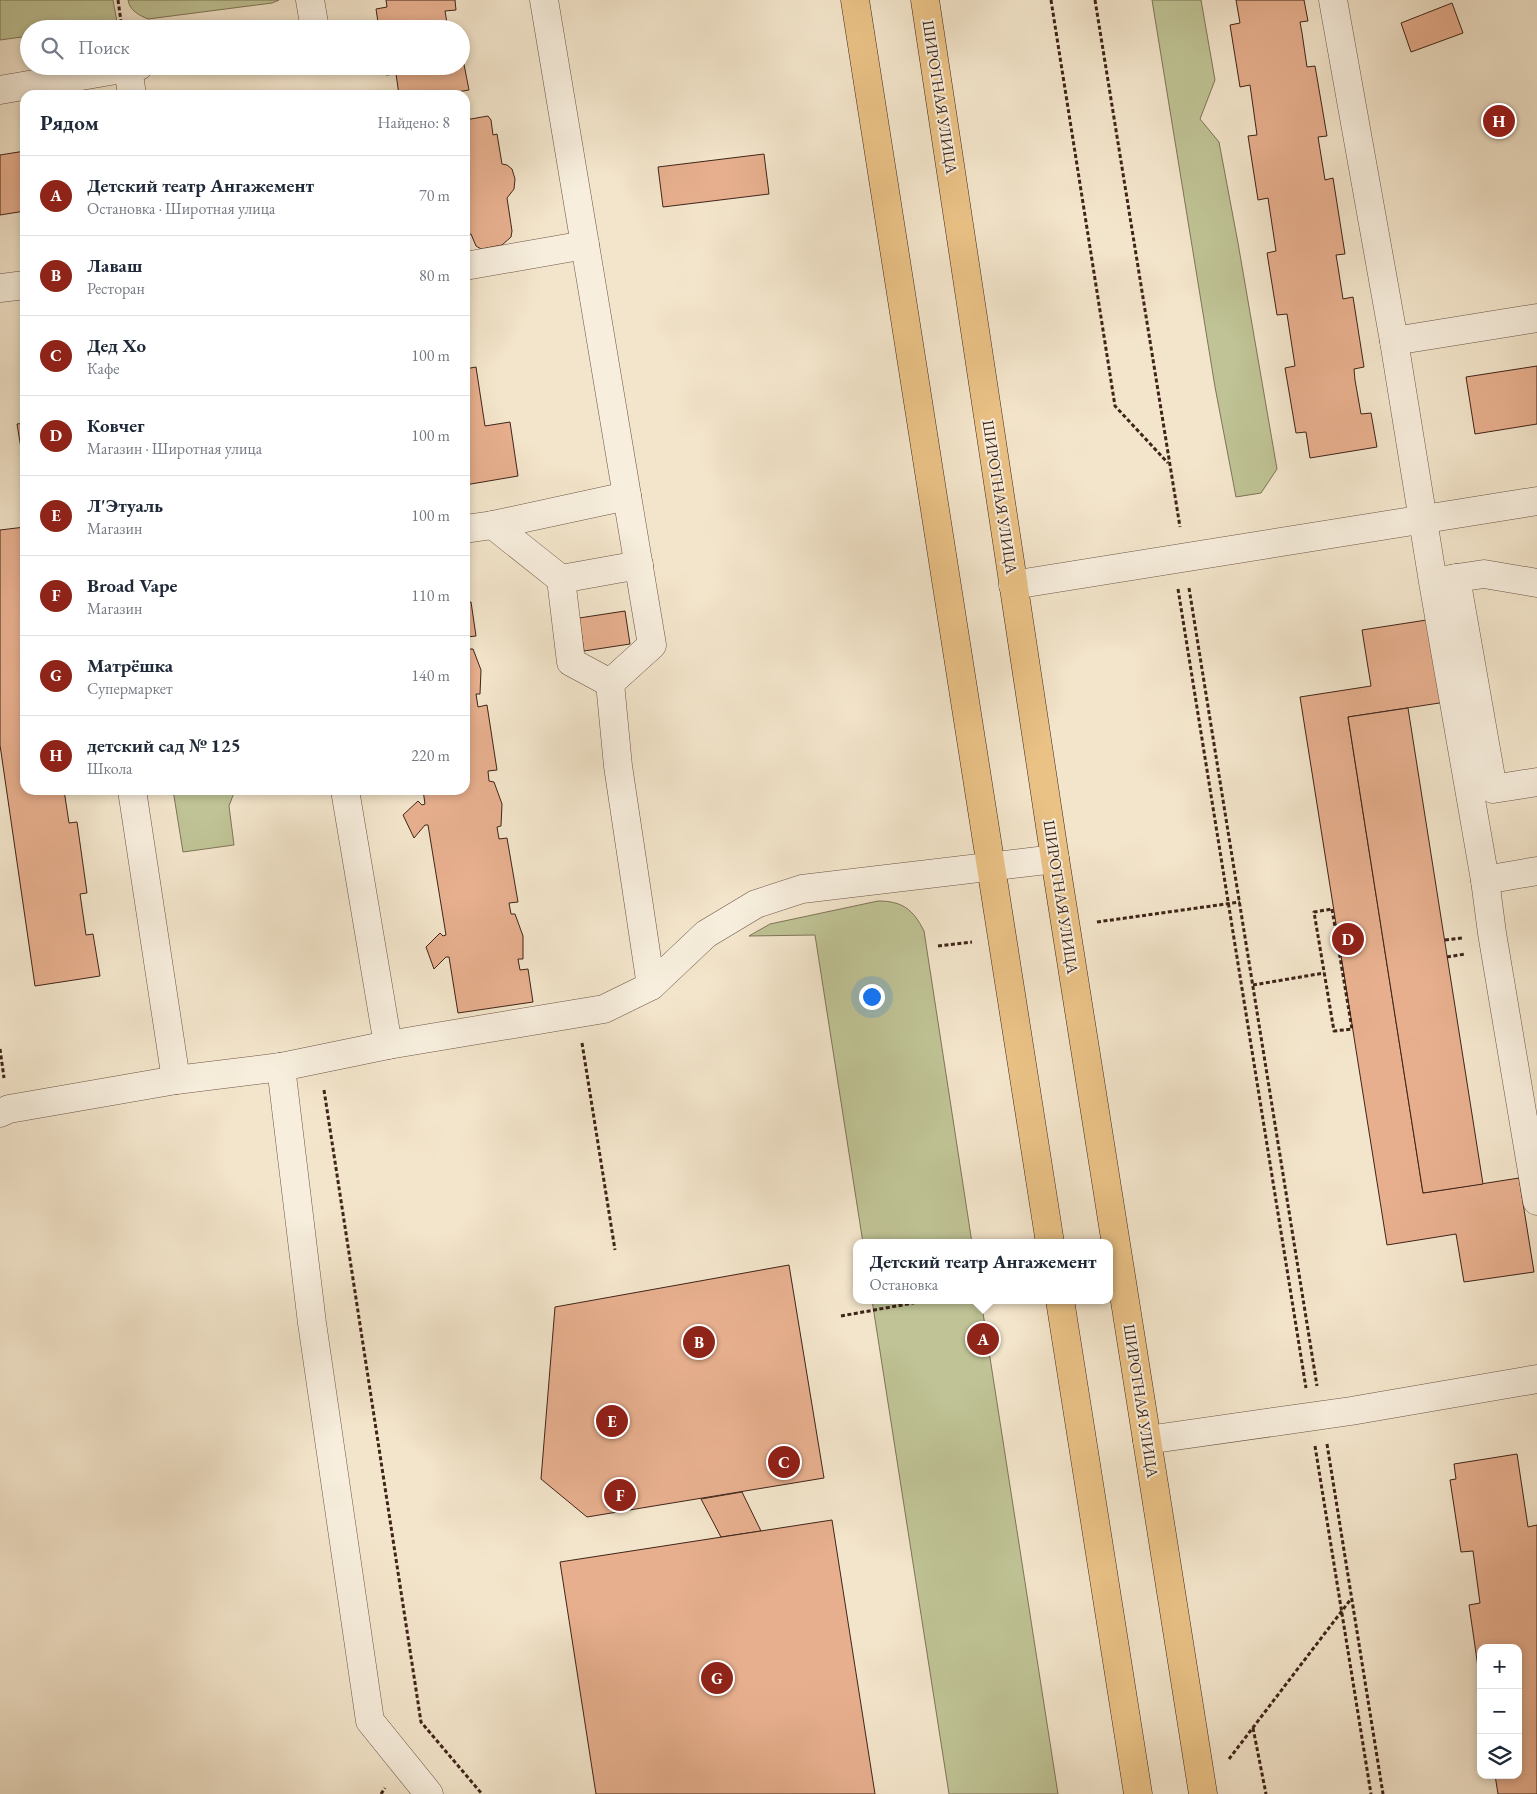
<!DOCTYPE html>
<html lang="ru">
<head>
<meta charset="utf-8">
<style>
	:root { --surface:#fff; --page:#f6f6f7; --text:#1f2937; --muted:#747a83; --line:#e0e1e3; --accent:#8f2418 }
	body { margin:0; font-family:"EB Garamond",serif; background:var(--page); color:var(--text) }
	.controls { position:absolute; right:15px; bottom:15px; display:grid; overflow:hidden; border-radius:10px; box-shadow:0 2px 8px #0003 }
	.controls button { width:45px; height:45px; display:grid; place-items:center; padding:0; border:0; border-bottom:1px solid var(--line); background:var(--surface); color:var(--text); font:25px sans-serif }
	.you { position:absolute; left:871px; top:996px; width:18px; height:18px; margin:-12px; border:4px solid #fff; border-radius:50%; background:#1a73e8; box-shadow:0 0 0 8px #1a73e833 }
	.badge { display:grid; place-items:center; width:32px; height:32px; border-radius:50%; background:var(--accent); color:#fff; font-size:16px; font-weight:700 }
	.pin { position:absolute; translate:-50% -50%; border:2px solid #fff; box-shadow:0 1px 5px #0006 }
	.popup { position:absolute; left:853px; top:1239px; width:260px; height:65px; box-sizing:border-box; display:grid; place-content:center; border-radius:10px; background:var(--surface); filter:drop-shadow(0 1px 4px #0005); font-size:16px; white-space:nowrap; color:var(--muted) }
	.popup b { font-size:19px; color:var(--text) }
	.popup::after { content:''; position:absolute; left:50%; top:100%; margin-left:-10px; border:10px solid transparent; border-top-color:var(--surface) }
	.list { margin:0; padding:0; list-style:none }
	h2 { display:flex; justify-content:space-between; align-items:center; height:65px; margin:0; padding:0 20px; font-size:21px }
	h2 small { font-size:16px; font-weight:400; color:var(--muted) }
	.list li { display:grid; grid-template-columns:32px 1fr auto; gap:15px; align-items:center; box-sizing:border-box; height:80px; padding:0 20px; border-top:1px solid var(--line) }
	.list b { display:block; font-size:19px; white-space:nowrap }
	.list p { margin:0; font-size:16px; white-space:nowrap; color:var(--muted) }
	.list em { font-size:16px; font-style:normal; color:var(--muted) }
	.icon { flex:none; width:28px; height:28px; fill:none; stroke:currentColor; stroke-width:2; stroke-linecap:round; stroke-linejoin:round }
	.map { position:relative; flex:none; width:1537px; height:1794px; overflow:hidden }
	.search { position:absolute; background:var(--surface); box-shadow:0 2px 8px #0003; left:20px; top:20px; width:450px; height:55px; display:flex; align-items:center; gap:12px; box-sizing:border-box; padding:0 18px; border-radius:28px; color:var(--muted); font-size:19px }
	.panel { position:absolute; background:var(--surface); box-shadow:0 2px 8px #0003; left:20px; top:90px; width:450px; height:705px; border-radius:15px }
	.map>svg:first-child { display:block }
</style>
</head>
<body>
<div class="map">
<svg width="1537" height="1794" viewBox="0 0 1537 1794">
	<rect width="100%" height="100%" fill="#f3e5cb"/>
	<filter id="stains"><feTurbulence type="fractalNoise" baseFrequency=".004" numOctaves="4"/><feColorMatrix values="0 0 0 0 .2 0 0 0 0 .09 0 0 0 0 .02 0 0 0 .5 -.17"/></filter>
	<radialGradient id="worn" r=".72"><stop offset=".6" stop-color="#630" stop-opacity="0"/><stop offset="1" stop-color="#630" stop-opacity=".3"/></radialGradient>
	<g fill="#bfc395" stroke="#7f7457">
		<polygon points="0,0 113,0 117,22 75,29 29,29 29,36 0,40"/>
		<path d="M 128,0 L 279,0 L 272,3 L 148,19 C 139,15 130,11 128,0 Z"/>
		<polygon points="1152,0 1201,0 1215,80 1200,119 1219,142 1238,243 1277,469 1261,493 1236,497 1215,387"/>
		<polygon points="173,790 235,790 229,806 234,845 183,852"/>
		<path d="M 878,901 C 902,901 913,909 924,931 L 972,1243 L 863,1243 L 815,935 L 749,936 L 770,924 Z"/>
		<polygon points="872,1300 981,1300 1058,1794 949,1794"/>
	</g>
	<g fill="#e7af8e" stroke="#3f2419">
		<polygon points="386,0 455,0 456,10 445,11 448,29 379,29 376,9 387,7"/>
		<polygon points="1236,0 1304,0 1308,21 1300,22 1302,33 1307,67 1315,66 1327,136 1318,137 1325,180 1333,178 1345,254 1336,255 1338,267 1343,299 1353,297 1364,367 1354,369 1355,380 1361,414 1371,413 1377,447 1310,458 1306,432 1296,433 1285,368 1295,366 1287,314 1277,315 1267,253 1276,251 1268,198 1258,200 1248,136 1257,135 1250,85 1240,87 1230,25 1240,23"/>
		<polygon points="1452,3 1463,33 1411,52 1401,23"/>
		<polygon points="461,49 469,90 439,95 399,95 396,74 386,75 385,66 461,66"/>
		<polygon points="488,116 491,120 493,135 497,134 502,164 507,165 512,169 515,179 514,189 507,198 512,231 511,237 502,245 481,249 476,246 471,234 465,235 465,120"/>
		<polygon points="25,151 25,211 0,215 0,155"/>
		<polygon points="764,154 769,194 663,207 658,167"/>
		<polygon points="1537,366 1537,424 1475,434 1466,377"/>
		<polygon points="476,367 485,426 510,422 518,476 465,485 465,369"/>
		<polygon points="25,423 25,473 17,424"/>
		<polygon points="25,527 25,790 64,790 69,823 77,822 87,893 80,894 86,935 93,934 100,976 35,986 0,745 0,530"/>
		<polygon points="471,602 476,636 467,637 469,649 473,649 481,670 480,694 476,694 478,707 487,705 497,770 488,771 489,781 494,782 502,804 501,826 497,827 499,839 507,838 518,902 509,903 511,914 515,914 523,936 523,959 518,959 520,970 528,969 533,1002 458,1013 449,957 446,957 434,969 426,947 440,933 443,936 446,935 428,825 425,825 414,838 403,815 418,801 422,805 425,804 423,790 465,790 465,603"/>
		<polygon points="625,611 630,644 584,651 579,618"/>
		<polygon points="1433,619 1446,702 1348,717 1423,1193 1519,1178 1534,1272 1464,1282 1456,1234 1387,1245 1300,697 1371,686 1362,630"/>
		<polygon points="1408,708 1483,1184 1423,1193 1348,717"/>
		<polygon points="789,1265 824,1478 587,1517 541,1479 555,1307"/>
		<polygon points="1517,1454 1528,1527 1537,1525 1537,1794 1498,1794 1495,1775 1518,1775 1518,1648 1481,1648 1481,1673 1479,1674 1469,1605 1480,1603 1473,1551 1461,1552 1450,1480 1456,1479 1454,1464"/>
		<polygon points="742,1492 761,1531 721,1537 701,1499"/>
		<polygon points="832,1520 875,1794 596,1794 560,1562"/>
	</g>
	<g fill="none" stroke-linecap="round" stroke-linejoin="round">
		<g stroke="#6c5446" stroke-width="29">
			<g id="minor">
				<polyline points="310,0 315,29"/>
				<polyline points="1333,0 1394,341 1433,582 1485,880 1537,871"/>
				<polyline points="128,68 132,95"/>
				<polyline points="0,90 139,66"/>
				<polyline points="585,245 627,496 493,525 561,579 571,662 610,683 618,766 651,986"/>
				<polyline points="465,266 585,245 544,0"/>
				<polyline points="0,288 25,285"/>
				<polyline points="1394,341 1537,318"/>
				<polyline points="465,529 493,525"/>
				<polyline points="1456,578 1493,789 1537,782"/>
				<polyline points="561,579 639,565"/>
				<polyline points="1437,581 1484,574 1537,583"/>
				<polyline points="1013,585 1537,501"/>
				<polyline points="610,683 652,645 627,496"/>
				<polyline points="132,790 176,1080"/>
				<polyline points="345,790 388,1045"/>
				<polyline points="1485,880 1492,933 1537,1201"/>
				<polyline points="281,1067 312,1323 370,1721 429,1794"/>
				<polyline points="0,1113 9,1109 176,1080 281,1067 388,1045 604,1009 651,986 706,934 756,904 802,889 1055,859"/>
				<polyline points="1147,1440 1351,1411 1537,1379"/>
			</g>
		</g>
		<g stroke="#3f2419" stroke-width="29">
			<g id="major">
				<polyline points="855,0 1050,1243"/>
				<polyline points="925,0 1055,859 1203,1794"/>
				<polyline points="1060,1300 1138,1794"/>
			</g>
		</g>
		<g stroke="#3f2419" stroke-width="3" stroke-dasharray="4 2.5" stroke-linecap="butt">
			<polyline points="118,0 122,29"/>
			<polyline points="1051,0 1115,406 1168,463"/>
			<polyline points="1095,0 1180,527"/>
			<polyline points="1189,588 1317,1386"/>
			<polyline points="1178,589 1306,1388"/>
			<polygon points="1332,909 1352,1029 1334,1031 1314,912"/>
			<polyline points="1097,922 1240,902"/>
			<polyline points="1445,940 1462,938"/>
			<polyline points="938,946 972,942"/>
			<polyline points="1447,957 1465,954"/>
			<polyline points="1253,985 1324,973"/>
			<polyline points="582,1043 615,1250"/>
			<polyline points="0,1049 4,1078"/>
			<polyline points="324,1090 421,1722 482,1794"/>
			<polyline points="841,1316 930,1300"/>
			<polyline points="1327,1444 1383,1794"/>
			<polyline points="1315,1446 1371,1794"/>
			<polyline points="1253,1728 1266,1794"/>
			<polyline points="1229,1759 1351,1599"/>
			<polyline points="381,1794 385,1788"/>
		</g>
		<use href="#minor" stroke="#f7eedd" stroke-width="28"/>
		<use href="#major" stroke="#eac286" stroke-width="28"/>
	</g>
	<g text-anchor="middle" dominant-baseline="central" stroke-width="4" stroke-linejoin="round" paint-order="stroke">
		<g font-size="16" fill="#3f2419" stroke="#f7eedd">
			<text transform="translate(940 97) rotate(81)">ШИРОТНАЯ УЛИЦА</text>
			<text transform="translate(1000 497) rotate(81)">ШИРОТНАЯ УЛИЦА</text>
			<text transform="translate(1061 897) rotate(81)">ШИРОТНАЯ УЛИЦА</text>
			<text transform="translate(1141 1401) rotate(81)">ШИРОТНАЯ УЛИЦА</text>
		</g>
	</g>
	<rect width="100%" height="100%" filter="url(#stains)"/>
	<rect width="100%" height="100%" fill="url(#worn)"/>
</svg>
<div class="controls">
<button>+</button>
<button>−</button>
<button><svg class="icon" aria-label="layers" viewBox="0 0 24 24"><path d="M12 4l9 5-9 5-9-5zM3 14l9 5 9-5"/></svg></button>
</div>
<div class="you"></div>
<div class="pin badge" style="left:983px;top:1339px">A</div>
<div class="popup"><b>Детский театр Ангажемент</b>Остановка</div>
<div class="pin badge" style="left:699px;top:1342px">B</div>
<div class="pin badge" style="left:784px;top:1462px">C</div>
<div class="pin badge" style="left:1348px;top:939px">D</div>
<div class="pin badge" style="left:612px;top:1421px">E</div>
<div class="pin badge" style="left:620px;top:1495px">F</div>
<div class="pin badge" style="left:717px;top:1678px">G</div>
<div class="pin badge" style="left:1499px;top:121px">H</div>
<div class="search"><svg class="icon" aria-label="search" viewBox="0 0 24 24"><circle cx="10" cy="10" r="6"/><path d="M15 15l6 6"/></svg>Поиск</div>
<section class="panel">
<h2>Рядом<small>Найдено: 8</small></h2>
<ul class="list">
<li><span class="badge">A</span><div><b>Детский театр Ангажемент</b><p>Остановка · Широтная улица</p></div><em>70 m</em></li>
<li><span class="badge">B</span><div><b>Лаваш</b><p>Ресторан</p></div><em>80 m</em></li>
<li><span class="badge">C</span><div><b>Дед Хо</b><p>Кафе</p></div><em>100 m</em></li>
<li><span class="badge">D</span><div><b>Ковчег</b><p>Магазин · Широтная улица</p></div><em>100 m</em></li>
<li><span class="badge">E</span><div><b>Л'Этуаль</b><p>Магазин</p></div><em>100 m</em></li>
<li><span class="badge">F</span><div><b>Broad Vape</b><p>Магазин</p></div><em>110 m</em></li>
<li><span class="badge">G</span><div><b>Матрёшка</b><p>Супермаркет</p></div><em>140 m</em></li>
<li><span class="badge">H</span><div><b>детский сад № 125</b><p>Школа</p></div><em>220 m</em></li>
</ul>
</section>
</div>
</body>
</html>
